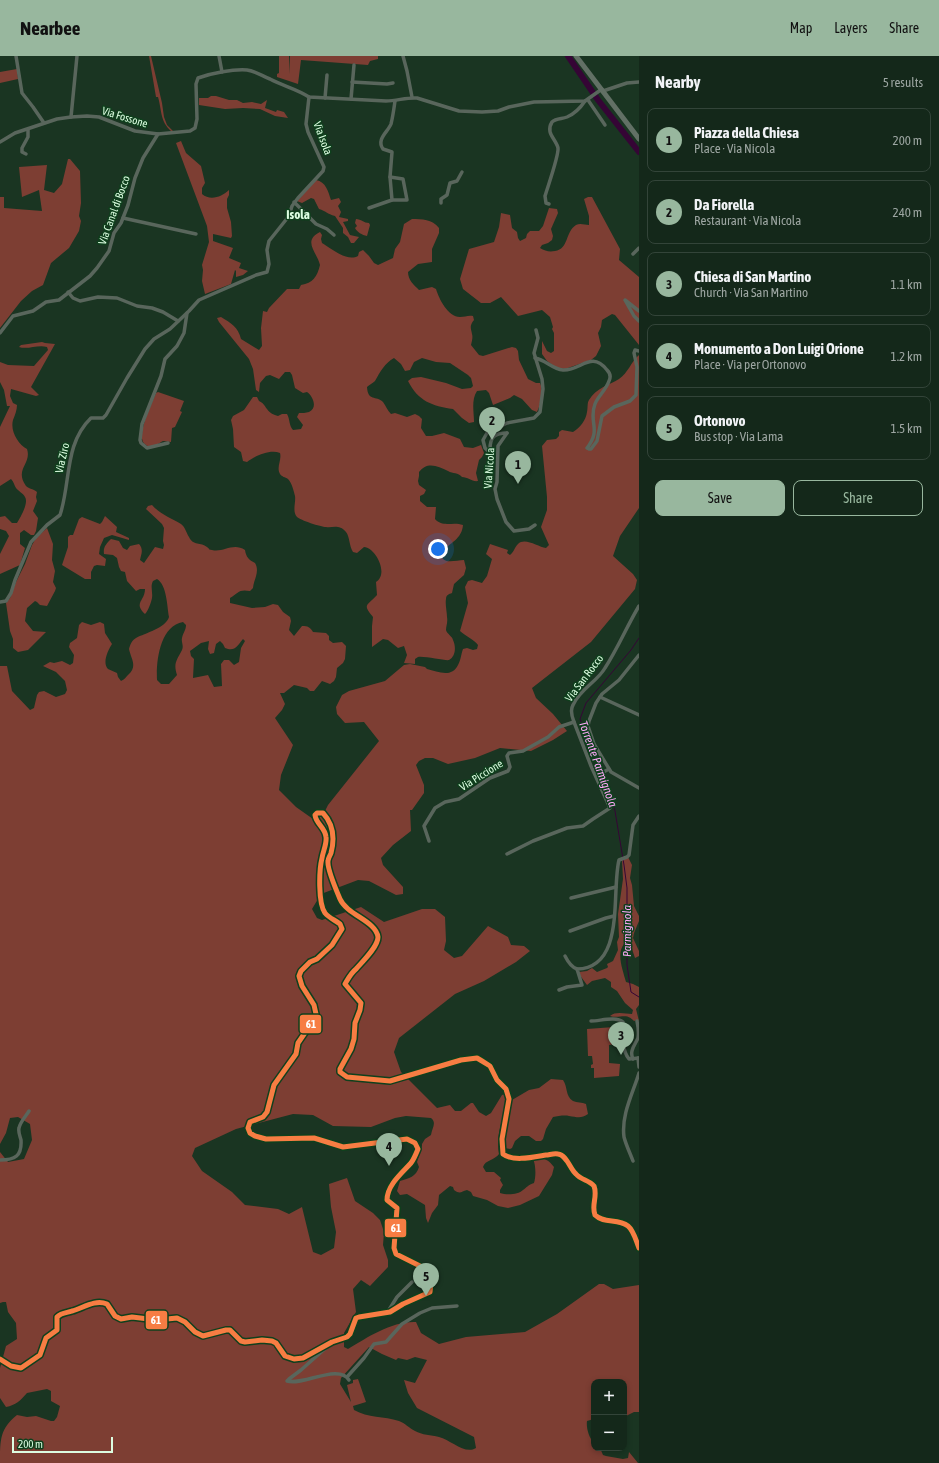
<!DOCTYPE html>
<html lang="en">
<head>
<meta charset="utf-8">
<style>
	:root { --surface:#14281a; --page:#1d3023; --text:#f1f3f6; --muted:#9da6a2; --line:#334439; --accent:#98b79e }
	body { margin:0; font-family:"Asap Condensed",sans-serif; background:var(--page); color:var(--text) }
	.controls { position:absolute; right:12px; bottom:12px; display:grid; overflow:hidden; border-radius:8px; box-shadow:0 2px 6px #0003 }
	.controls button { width:36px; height:36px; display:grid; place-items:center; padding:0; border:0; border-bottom:1px solid var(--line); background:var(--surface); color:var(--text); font:20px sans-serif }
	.scale { position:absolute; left:12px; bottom:10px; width:101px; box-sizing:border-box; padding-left:4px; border:2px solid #dcfde1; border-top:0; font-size:11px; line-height:14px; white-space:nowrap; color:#dcfde1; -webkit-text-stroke:3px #0f401d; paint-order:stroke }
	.you { position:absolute; left:438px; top:493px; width:14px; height:14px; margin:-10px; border:3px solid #fff; border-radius:50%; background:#1a73e8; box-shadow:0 0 0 6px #1a73e833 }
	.badge { display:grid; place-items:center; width:26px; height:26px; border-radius:50%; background:var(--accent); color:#111; font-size:13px; font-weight:700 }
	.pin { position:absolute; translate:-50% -33px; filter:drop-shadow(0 1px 2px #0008) }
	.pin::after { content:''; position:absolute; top:21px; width:14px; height:12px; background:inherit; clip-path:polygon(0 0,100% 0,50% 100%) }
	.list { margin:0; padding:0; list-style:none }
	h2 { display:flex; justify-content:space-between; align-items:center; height:52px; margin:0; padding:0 16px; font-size:17px }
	h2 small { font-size:13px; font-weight:400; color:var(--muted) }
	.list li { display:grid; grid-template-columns:26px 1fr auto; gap:12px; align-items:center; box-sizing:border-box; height:64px; margin:0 8px 8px; padding:0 8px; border:1px solid var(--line); border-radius:8px }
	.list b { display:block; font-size:15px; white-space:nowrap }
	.list p { margin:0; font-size:13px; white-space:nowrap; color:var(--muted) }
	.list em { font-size:13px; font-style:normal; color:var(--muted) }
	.actions { display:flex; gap:8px; padding:12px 16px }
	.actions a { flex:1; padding:9px 0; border:1px solid var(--accent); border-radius:8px; text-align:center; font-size:14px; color:var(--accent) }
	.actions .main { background:var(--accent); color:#111 }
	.map { position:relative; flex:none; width:639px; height:1407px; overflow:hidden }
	header { display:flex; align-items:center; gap:24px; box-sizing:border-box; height:56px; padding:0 20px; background:var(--accent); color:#111 }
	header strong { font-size:19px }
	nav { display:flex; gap:22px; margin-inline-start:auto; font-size:14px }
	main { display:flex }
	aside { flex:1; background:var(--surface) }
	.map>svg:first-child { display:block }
</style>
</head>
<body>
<header>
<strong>Nearbee</strong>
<nav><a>Map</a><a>Layers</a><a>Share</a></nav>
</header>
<main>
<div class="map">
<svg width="639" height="1407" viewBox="0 0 639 1407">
	<rect width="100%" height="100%" fill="#1a3522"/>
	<g fill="#7d3e33" fill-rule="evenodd">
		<path d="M 149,0 L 151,0 L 162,47 L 164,61 L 167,69 L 173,75 L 171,75 C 160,65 162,55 158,41 L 156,41 Z"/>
		<polygon points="279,0 289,0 289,18 290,0 378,0 378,3 370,5 368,9 301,4 298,28 277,21 277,18 279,17"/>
		<polygon points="17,13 18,23 0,27 0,16"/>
		<polygon points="211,40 216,40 229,44 237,44 243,47 252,46 261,48 267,44 265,52 276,56 277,54 284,56 288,62 275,60 260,53 243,52 225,53 199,49 199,42 208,42"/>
		<path d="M 181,85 L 186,97 L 201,110 L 205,127 L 202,132 L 202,138 C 210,145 222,141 229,134 L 229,139 L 227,143 L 227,152 L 231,166 L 232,180 L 231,182 L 213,178 L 213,185 L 233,192 L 229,202 L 241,207 L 239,212 L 248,215 L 243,219 L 236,221 L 236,215 L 235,214 L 231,228 L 205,238 L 202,225 L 203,214 L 202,209 L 209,186 L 207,170 L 176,87 Z"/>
		<polygon points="68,103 70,103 80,115 81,147 79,160 81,165 79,175 69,192 51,207 43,229 32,235 21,245 0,272 0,141 4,141 4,152 42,155 39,134 22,141 19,111 47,109 44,134 54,137 62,128"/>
		<path d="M 316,124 C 326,126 328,135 331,144 L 339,142 L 341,146 L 338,150 L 341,156 L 339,161 L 348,163 L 348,165 L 343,166 L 350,179 L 359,181 L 354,187 L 351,187 L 348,181 L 343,177 L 343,172 L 335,160 C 327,158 326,155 319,153 L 314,143 L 311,142 L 302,147 L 297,145 Z"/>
		<path d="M 588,141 L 592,141 L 620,193 L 619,204 L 639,221 L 639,289 L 615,259 L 612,258 L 602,264 L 601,271 L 598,277 L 601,290 L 596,300 L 591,304 L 565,313 L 557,312 L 547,305 L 542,298 L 542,285 L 547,295 L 551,297 L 554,295 L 554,277 L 552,273 L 553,271 L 550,261 L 542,254 L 518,260 L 501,241 L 490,247 L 481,247 L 463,233 L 460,223 L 469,193 L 494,186 L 499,171 L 501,157 L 510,159 L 512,172 L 517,176 L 518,182 L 520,185 L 526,182 L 527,178 L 530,175 L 539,175 L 543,170 L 549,152 L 557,153 L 558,157 L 551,173 L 553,180 L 552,184 L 548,187 L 542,189 L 540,192 C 545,195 549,196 555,195 C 569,193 565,176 576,169 C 580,167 585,169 589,169 L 589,160 L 584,143 Z"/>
		<path d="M 356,163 C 361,163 364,167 369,167 L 370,169 L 367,180 C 362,179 357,176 355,172 L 357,170 L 355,167 Z"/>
		<path d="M 412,163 C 422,163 432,163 439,172 L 439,177 L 432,193 L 432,206 L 418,208 L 408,216 C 408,224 414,229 419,234 L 432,231 L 436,233 C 439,243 448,261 460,261 C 465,261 468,259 473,260 L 474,264 C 469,270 471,272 472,278 C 473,281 472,285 471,289 L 479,299 L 483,300 L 512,291 L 516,292 L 518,295 L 519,304 L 528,323 L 536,327 L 540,327 C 544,336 541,347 537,356 L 532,354 L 522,343 L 514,339 L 510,342 L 493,349 L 489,337 L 486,334 L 477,335 C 471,344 474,356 474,366 L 469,367 L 462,362 L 453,353 C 432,350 418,345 408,325 L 412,322 L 421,321 L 446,327 L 462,333 L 471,332 L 473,330 L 471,322 L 468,319 L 450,307 L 436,306 L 422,302 L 414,306 L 410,314 L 405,315 L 401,308 L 394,302 C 385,307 380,316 375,325 C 373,327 369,329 367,331 C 368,346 376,339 383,346 C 386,350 387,354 391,358 L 395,357 L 407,361 L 415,358 L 419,360 L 422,363 L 421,372 L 426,380 L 432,380 L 444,377 L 460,383 L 464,391 L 473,392 L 481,389 L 484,397 L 482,401 L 479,404 L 476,417 L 478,425 C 472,426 468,421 462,421 C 458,416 453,418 448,415 C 438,410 427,405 419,416 L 419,420 L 418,425 L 419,429 L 426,434 L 424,438 L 420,440 L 420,445 L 427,451 L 436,451 L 435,463 C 443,472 453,465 463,469 C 462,483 450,487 441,496 C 441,510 455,504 464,504 L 466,512 L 464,519 L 454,528 L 452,537 C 449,538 446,539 446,543 C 445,548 447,556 447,561 C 448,566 446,570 446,574 C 447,578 452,580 453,584 C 456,590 456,600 449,604 C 446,605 425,600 418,601 L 415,603 L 415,608 L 404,607 L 407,599 L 404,590 L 398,592 L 388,584 L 383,583 L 372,591 L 372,570 L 373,561 C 362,548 367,550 377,539 L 376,526 C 389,518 376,492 364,491 L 357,497 L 353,496 C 349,490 350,481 346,476 C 339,468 333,472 326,471 C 321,471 300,464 297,461 C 292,455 296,447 295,440 C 294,436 292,427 288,423 C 285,421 282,421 280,418 C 276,411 282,404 280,397 C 270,393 255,400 247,406 L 243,405 L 241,396 L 234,391 L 233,373 L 231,364 L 233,360 L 244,354 L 253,341 L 257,341 L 259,345 C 267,348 265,357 278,360 L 282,358 L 287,358 C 290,363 289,370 293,374 L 301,373 L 303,369 L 297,361 L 299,357 C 302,357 306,357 309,356 C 318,352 313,340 307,336 L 303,337 L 295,332 L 292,319 L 290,316 L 285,316 L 279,323 L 270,319 L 266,320 L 260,327 L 259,336 L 256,334 L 253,313 L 249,303 L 219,266 L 217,262 L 221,261 C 231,267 238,271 241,283 L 259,294 L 262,290 L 261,272 L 263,255 L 267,256 L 269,252 L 287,233 L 299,233 L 301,229 C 313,227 317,221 320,209 C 317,196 302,185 320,176 L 322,179 L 321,183 L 322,187 C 332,193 347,206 358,200 L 359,196 L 363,194 L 369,200 L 374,207 L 378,209 L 393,202 L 395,193 L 400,186 L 404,168 Z"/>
		<path d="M 42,286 L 45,287 L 55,288 L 31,331 L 39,339 L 36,340 L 11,333 L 10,340 L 13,347 L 17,349 C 17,354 15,359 13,364 C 10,375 18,388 27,393 C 32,408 14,413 26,430 C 29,433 34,433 37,436 L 36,441 L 37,445 L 33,455 L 38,462 L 36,475 L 34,479 L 31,479 L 24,474 L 20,477 L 20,488 L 25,492 L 20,509 L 0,518 L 0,498 L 9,480 L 6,475 L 0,473 L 0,461 L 5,460 L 12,467 L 17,467 C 20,462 29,447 25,441 C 23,437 18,435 16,432 C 14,429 14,426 11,423 L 0,430 L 0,371 L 10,350 L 7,350 L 4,334 L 0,326 L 0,306 L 8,309 L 34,310 L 48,294 L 47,291 C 38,288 28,294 19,291 L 21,289 Z"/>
		<path d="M 639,299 L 639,452 L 620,480 L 613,500 L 633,518 L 637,524 L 635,533 L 591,586 L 532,632 L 536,642 L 553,658 L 567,675 L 553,684 L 531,695 L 500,692 L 475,702 L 448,708 L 433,702 L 425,702 L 419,705 L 416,709 L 424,729 L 424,737 L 412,754 L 410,754 L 411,775 L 393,789 L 381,802 L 383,809 L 403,831 L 403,838 L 396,839 L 369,825 L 358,824 L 321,838 L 312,853 L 317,862 L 322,864 L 361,851 L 384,866 L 422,853 L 435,853 L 445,861 L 446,885 L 444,894 L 454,902 L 462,900 L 488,870 L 508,881 L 511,889 L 524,890 L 530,895 L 516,906 L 484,925 L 455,938 L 399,982 L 394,996 L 401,1016 L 437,1052 L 450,1049 L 455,1055 L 461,1055 L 471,1047 L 473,1047 L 479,1056 L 486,1060 L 491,1057 L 502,1039 L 505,1038 L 507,1041 C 505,1060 495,1078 499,1098 C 495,1104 485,1104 483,1111 L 486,1116 L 494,1116 L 501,1122 L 500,1124 L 503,1129 L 500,1134 L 500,1137 C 506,1139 518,1139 523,1134 C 527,1131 528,1129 534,1127 C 536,1121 536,1109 533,1103 C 543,1102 547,1102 554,1111 L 552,1119 L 539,1140 L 520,1149 L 508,1152 L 498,1150 L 487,1144 L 473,1140 L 471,1136 L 467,1134 C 461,1135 461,1139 454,1134 L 453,1131 L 450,1130 L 439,1139 L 438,1149 L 432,1157 L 428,1167 L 426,1162 L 425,1149 L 407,1138 L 400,1139 L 397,1135 L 400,1125 C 409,1122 416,1121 419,1111 L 417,1106 L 422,1090 L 422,1088 L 425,1083 L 431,1079 C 432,1072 437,1067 431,1062 L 406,1060 L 395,1062 L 371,1071 L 333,1070 L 313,1059 L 293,1058 L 236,1073 L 195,1092 L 192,1100 L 202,1115 L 232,1136 L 245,1149 L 278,1153 L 289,1158 L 302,1151 L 313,1196 L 321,1199 L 334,1192 L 336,1176 L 331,1151 L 329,1128 L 347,1122 L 355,1145 L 373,1157 L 380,1164 L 384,1176 L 383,1189 L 388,1204 L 388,1211 L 370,1230 L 361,1224 L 353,1233 L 356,1256 L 344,1277 L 344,1291 L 348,1293 C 368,1281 392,1265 416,1266 L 421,1277 L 439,1288 L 466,1281 L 525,1276 L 557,1258 L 599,1228 L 604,1228 L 613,1233 L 639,1229 L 639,1356 L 634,1356 L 624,1361 L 624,1326 L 594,1326 L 594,1363 L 587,1365 C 586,1372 589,1382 594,1387 L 594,1392 L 600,1392 L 603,1399 L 606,1400 L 623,1403 L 628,1402 L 629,1396 L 638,1407 L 0,1407 C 0,1383 0,1373 17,1359 L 27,1361 L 36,1360 L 51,1365 L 54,1365 L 57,1361 L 60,1350 L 51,1345 L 51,1335 L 47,1333 L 27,1337 C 20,1345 16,1349 6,1351 L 0,1342 L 0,1312 L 6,1290 L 17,1283 L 16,1267 L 8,1256 L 6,1246 L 3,1246 L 0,1247 L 0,1096 L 8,1106 L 24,1103 L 32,1084 L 30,1068 L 18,1061 L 10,1062 L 6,1077 L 0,1088 L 0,610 L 7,610 L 12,635 L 30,654 L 34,652 L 37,639 L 39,636 L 44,635 L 56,641 L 65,638 L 67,634 L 65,625 L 56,616 L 43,610 L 50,606 L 54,607 L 62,605 L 70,609 L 73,607 L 74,599 L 69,591 L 70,587 L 77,582 L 79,569 L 82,566 L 91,569 L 100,566 L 104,568 L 105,577 L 112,588 C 108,594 102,607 108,613 C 111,614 114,616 117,617 L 118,621 L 121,625 C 125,623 125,622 128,619 C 138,610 131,603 129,593 C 130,589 132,584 136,582 C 145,577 166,572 169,561 C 167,550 167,529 157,523 L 153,525 C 150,531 153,536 152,542 C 151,547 148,555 145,558 C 133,547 145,545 145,533 L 140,533 L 136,535 L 127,525 L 125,516 L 121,515 L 119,511 L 117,502 L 113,499 L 104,498 C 103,491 106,488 111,483 L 119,485 L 123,492 L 127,494 L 130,490 L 139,488 C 144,494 141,498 140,504 L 144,507 L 155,491 L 163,493 L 164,489 L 163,485 L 164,472 L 162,468 L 146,453 L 148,450 L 152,449 C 160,458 171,462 181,468 C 185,471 186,476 189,481 C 193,490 201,486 207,491 C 211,494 207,493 212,494 C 223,497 233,486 245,494 C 246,501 249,504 255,507 C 260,515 254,523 253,532 L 250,535 C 238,533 239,537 230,542 L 230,547 L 252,552 L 265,551 L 273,548 L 278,549 L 283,556 L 290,561 L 291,565 L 289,574 L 294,580 L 302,570 C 308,570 310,571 313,576 L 326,577 L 329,580 L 329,584 L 333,587 L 342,586 L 346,590 L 345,603 L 343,607 L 337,612 L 336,621 L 334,625 L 330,628 L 322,625 L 314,635 L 310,635 L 307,632 L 294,629 L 284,637 L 280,637 L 285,648 L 282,654 L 275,662 L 293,689 L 281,719 L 279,734 L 296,751 L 313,763 L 323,759 L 328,749 L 379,685 L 364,666 L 345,667 L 337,658 L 336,651 L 342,639 L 349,635 L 385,625 L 404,609 L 410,608 L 425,611 L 427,613 C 438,616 452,622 458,609 C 461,604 461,598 463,593 L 467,592 L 473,594 L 477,593 L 478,589 C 475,584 465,580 460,575 L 468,547 L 465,531 L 468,525 L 472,524 L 482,527 L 487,520 L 492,503 L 486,498 L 490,488 L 508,494 L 507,497 L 510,499 C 514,496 514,492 518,488 C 525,481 538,491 546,492 L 549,489 L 541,471 L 547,454 L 547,441 L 542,390 L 547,384 L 556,383 L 559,380 L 559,376 L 562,374 L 573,376 C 580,372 586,364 587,356 C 588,352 587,347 589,344 C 596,332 609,329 619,323 C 628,317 631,306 639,299 ZM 183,566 L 186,569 C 186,574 183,577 182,582 C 181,586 184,590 182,594 C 177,604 173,607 177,619 L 169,628 L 161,628 L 157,624 C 156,605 160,570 183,566 ZM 243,583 L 245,585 L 241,592 L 239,606 L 234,609 L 229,604 L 224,604 L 221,608 L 222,630 L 214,631 L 208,619 L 193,622 L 194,603 L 191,600 L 190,595 L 201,587 L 209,585 L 208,593 L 210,598 L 214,597 L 216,588 L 220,585 L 223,588 L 225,592 C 235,596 237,590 243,583 ZM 369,1291 L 382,1298 L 396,1304 L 398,1302 L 407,1304 L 415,1301 L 427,1304 L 415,1327 L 404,1324 L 408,1337 L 417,1352 L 474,1381 L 476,1392 C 465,1399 451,1384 439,1381 C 431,1379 422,1379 415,1375 C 409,1372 405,1367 399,1365 C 384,1360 368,1362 354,1354 L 353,1350 L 366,1346 L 358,1323 L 353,1324 L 353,1327 L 347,1329 L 351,1346 L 340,1328 L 341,1322 Z"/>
		<path d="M 158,336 L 184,345 L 180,355 L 182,356 L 175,371 L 172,372 L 171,386 L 163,385 C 158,388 151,393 146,389 C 134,383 152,347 156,337 Z"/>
		<polygon points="105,460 117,471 116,476 129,482 129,484 112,479 104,482 100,491 99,498 106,503 105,510 97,509 94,510 91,516 91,523 85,523 62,509 68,491 68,481 70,479 73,479 79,463 82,461 100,468 102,466"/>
		<polygon points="47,472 53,488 52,504 55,515 53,526 56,532 55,535 47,550 40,549 37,546 35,545 27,552 25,565 33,575 46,576 28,594 18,596 13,592 13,583 10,575 6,547 10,542 16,526 25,508 32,489 36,482"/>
		<path d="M 628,801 L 632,809 L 630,822 L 632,829 L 634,850 L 639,860 L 639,865 L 634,877 L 633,882 L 639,895 L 639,900 L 635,902 L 631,890 L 624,888 C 616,898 623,914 626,926 L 633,928 L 639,931 L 639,949 L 636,953 L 639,965 L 637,964 L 634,965 C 626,956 620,963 610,960 C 616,955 625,958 632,958 L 633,954 L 625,947 L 617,935 L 611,931 L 611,926 L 605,922 L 592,925 L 587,929 L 579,918 L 579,916 L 587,915 L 592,912 L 597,916 L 607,912 L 608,911 L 607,908 L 613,905 L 618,894 L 617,886 L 619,881 L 618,858 L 623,823 L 622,804 Z"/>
		<polygon points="614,971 615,988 609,989 609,1007 620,1008 619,1020 594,1022 594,1012 591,1012 591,1009 593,1008 592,1000 588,1000 587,973"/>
		<path d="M 551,1023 L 563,1024 C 568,1031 565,1040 573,1045 C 577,1047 582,1046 586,1048 L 588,1058 C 581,1063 577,1061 569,1060 C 565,1059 558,1060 553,1061 L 546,1073 L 543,1083 L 541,1085 L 536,1085 L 529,1080 L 521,1080 L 515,1085 L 512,1092 L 510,1093 L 505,1092 L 505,1077 L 512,1044 L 529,1034 L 539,1032 Z"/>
	</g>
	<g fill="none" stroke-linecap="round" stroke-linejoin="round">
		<g stroke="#350535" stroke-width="1">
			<polyline points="601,715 591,692 580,663 586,647 631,594 639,582"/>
			<polyline points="603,718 607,728 615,755 624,809 627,832 627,909 631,936 639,941"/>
		</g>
		<polyline stroke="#350535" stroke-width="6" points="568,0 598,44 639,96"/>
		<g stroke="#59665c" stroke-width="3.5">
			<polyline points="16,0 22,37 33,51 44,67"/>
			<polyline points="219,0 222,16"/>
			<polyline points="403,0 407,15 412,41"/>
			<polyline points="352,26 387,28 393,27"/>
			<polyline points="603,35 627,27 639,26"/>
			<polyline points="325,42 327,19"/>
			<polyline points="351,43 354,9"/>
			<polyline points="588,44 605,69"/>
			<polyline points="71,61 77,0"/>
			<path d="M 0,86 L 15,77 L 57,63 L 71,61 L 87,60 L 99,61 L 135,75 L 158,78 L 190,75 L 195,72 L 197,63 L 196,28 L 198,22 C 212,17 233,13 247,14 C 256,15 262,20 270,23 C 283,30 297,33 309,41 L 386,45 C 397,45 407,41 417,42 L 459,55 L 482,56 L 498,55 L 509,51 L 534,46 L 585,45 L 602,33"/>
			<polyline points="26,98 22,96 22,92 28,81 28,74"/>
			<path d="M 392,144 L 390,121 L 392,96 L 383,93 C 376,83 388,76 391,68 C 393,60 394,52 395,45"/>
			<polyline points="294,146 316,168 327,173 334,179"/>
			<polyline points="441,147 441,143 447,139 450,127 457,125 462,116"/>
			<path d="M 549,148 L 546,147 L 545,140 C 548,130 559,99 558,92 C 556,83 545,77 552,66 C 556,62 562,63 567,61 C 574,58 581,51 585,45"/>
			<polyline points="369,152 392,144 407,144 403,123 390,121"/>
			<polyline points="123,162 196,178"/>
			<polyline points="633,198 639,192"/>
			<polyline points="68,236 73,242 80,245 98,241 117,242 137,250 152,252 163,256 178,265"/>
			<polyline points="639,255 625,244 634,260 639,265"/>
			<polyline points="0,277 13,260 33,255 46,246 59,244 90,220 97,212 109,195 114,177 121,167 128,149 135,122 143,102 158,78"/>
			<path d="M 535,302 C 546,304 552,313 563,314 C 581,315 591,294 607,314 C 610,317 611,321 609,325 C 606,334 598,340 595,348 C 588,366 602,373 587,392 L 589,393 L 591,393 L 597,385 L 602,360 L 614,351 L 630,345 L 636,339 L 637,311 L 634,297 L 635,294 L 639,295"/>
			<path d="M 507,377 C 495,377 490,381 490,393 L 487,394 L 485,392 L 483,384 L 487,377 L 507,367 L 534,362 L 540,356 L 543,333 L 542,323 L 534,297 L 538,282 L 536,274"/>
			<polyline points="507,377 498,390 497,426 495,433 497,443 506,466 514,475 529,473 535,469"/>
			<polyline points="168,387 147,392 141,387 140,384 142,368 161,320 165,303 177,290 184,277 187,257"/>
			<path d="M 0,546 L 6,545 L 11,537 L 15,524 L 31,486 L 47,469 L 60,459 C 71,426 64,388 91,362 L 103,362 L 106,359 L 127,322 L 145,293 L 154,283 L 170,273 L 189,255 L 199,244 L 256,219 L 267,216 L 269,208 L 267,194 L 269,185 L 289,160 L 292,150 L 298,142 L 323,115 L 324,111 L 308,76 L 306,68 L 309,41"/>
			<polyline points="639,599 619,624 602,638 596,647 589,665 588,670 594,688 611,716 639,732"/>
			<polyline points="600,641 639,659"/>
			<polyline points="596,720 609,713"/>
			<polyline points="429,785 424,770 435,752 445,746 459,743 490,722 508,715 510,711 507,700 509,697 523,695 548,681 559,671 574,666"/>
			<path d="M 507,798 L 533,785 L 567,772 L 583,770 L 593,763 L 610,752 L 591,710 L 574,666 C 572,661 570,654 573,649 C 580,633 597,626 605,612 C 618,592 627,570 639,550"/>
			<polyline points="571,842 616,831"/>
			<polyline points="570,875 606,862 614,860"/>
			<path d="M 565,900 C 568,906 571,911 577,913"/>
			<path d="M 559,934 L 567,931 L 582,929 L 577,913 C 626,912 611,836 619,804 L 627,801 L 629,799 L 633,769 L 639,760"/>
			<path d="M 591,965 C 600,965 616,960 623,966 C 623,978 621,993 629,1003 L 639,1002"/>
			<polyline points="638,1002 639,1011"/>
			<path d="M 633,1003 C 629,995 635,989 638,982 C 639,976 638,970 637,965"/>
			<path d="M 0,1104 C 15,1104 22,1100 21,1084 C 20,1080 18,1076 19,1072 C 20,1066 26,1060 29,1055"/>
			<path d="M 633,1105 C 630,1097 626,1089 624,1081 C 621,1059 633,1037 639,1017"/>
			<polyline points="387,1257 397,1241 412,1226"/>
			<path d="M 328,1290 L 301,1314 L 289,1323 L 287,1325 C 303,1330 339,1307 349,1324"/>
			<polyline points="347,1321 364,1302 374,1288 386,1286 402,1268 420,1257 432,1252 457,1250"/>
		</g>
		<g stroke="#627065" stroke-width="5">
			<polyline points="576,0 639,83"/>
			<path d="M 0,1303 L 11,1310 L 21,1312 L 40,1299 L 46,1282 L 57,1274 L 57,1261 C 62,1256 67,1257 72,1255 C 83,1252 95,1243 107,1248 L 115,1260 L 121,1263 L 132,1261 L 157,1264 L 177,1262 L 185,1266 L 195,1276 L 203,1280 L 226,1274 L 230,1274 L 241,1285 L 245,1286 L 262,1284 L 272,1285 L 276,1287 L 285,1300 L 294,1303 L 303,1302 L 332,1286 L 347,1281 L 350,1278 L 356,1262 L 359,1261 L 390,1256 L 403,1248 L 430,1236 L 431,1227 L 430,1215 L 396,1198 L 394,1192 L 397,1152 L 387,1144 C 387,1129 402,1117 411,1107 C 414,1103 416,1098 418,1093 L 415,1087 L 407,1083 L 343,1091 L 314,1082 L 266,1083 L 255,1080 L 250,1077 L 248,1072 L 250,1066 L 263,1061 L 267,1056 L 274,1029 L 296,998 L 298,987 L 313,965 L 316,958 L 314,949 L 302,930 L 299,920 L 301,915 L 310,906 L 317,903 L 332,889 L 342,873 L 340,868 C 335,864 329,862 325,857 C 318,847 319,814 322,802 C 323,795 327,788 326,781 C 325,771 316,768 315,759 L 317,757 L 323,757 C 334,769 335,782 331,797 C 330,800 328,802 328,805 C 327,812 337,836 340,843 C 347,859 376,865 378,881 C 378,891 362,906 356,913 C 351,917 348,923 345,928 L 361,947 L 360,954 L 355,967 L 354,983 L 351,993 L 340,1013 L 340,1016 L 347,1021 L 390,1025 L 461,1004 L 477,1002 L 482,1005 L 490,1010 L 497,1024 L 506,1033 L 509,1043 L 502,1083 L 503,1098 C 513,1106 534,1101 546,1099 C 549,1099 554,1097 558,1098 C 567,1099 570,1113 576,1118 C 581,1124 589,1124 594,1130 C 598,1140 591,1149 595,1159 C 604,1168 618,1162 628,1170 C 634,1175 636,1185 639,1192"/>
		</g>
		<g stroke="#0f401d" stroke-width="8">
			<path id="bus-1" d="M 0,1303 L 11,1310 L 21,1312 L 40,1299 L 46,1282 L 57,1274 L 57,1261 C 62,1256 67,1257 72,1255 C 83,1252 95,1243 107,1248 L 115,1260 L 121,1263 L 132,1261 L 157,1264 L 177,1262 L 185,1266 L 195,1276 L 203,1280 L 226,1274 L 230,1274 L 241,1285 L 245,1286 L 262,1284 L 272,1285 L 276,1287 L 285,1300 L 294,1303 L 303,1302 L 332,1286 L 347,1281 L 350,1278 L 356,1262 L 359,1261 L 390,1256 L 403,1248 L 430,1236 L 431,1227 L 430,1215 L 396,1198 L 394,1192 L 397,1152 L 387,1144 C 387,1129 402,1117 411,1107 C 414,1103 416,1098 418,1093 L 415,1087 L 407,1083 L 343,1091 L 314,1082 L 266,1083 L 255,1080 L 250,1077 L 248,1072 L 250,1066 L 263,1061 L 267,1056 L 274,1029 L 296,998 L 298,987 L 313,965 L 316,958 L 314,949 L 302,930 L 299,920 L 301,915 L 310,906 L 317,903 L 332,889 L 342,873 L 340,868 C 335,864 329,862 325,857 C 318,847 319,814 322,802 C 323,795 327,788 326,781 C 325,771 316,768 315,759 L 317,757 L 323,757 C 334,769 335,782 331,797 C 330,800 328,802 328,805 C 327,812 337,836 340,843 C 347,859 376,865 378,881 C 378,891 362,906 356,913 C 351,917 348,923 345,928 L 361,947 L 360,954 L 355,967 L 354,983 L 351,993 L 340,1013 L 340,1016 L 347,1021 L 390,1025 L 461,1004 L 477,1002 L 482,1005 L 490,1010 L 497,1024 L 506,1033 L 509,1043 L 502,1083 L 503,1098 C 513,1106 534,1101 546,1099 C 549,1099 554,1097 558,1098 C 567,1099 570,1113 576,1118 C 581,1124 589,1124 594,1130 C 598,1140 591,1149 595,1159 C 604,1168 618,1162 628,1170 C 634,1175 636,1185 639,1192"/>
		</g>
		<use href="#bus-1" stroke="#f77d43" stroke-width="5"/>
	</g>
	<g text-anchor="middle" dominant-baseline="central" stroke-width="3" stroke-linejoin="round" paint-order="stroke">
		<g font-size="11" fill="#dcfde1" stroke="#0f401d">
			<text transform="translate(125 61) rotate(17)">Via Fossone</text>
			<text transform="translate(323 82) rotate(70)">Via Isola</text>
			<text transform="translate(114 154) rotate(-70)">Via Canal di Bocco</text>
			<text transform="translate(62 402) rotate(-77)">Via Ziro</text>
			<text transform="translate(489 412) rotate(-86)">Via Nicola</text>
			<text transform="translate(584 622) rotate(-53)">Via San Rocco</text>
			<text transform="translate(481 719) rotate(-32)">Via Piccione</text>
		</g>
		<g font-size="12" font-style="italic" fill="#fea7f8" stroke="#0f401d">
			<text transform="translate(598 708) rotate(70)">Torrente Parmignola</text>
			<text transform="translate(627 875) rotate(-90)">Parmignola</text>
		</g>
		<g font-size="13" font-weight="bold" fill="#dcfde1" stroke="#0f401d">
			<text x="298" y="158">Isola</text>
		</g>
	</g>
	<g stroke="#0f401d" stroke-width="1.5">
		<rect x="299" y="958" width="23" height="20" rx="4" fill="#f77d43"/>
		<rect x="384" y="1162" width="23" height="20" rx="4" fill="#f77d43"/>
		<rect x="145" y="1254" width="23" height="20" rx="4" fill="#f77d43"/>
	</g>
	<g font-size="11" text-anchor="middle" font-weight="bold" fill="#fff">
		<text x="311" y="972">61</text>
		<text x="396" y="1176">61</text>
		<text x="156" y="1268">61</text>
	</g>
</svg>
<div class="controls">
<button>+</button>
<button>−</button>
</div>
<div class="scale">200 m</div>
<div class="you"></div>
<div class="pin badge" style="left:518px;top:428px">1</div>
<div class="pin badge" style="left:492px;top:384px">2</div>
<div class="pin badge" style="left:621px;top:999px">3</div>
<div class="pin badge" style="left:389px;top:1110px">4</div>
<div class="pin badge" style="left:426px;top:1240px">5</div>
</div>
<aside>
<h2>Nearby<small>5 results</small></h2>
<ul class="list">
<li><span class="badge">1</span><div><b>Piazza della Chiesa</b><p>Place · Via Nicola</p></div><em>200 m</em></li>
<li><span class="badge">2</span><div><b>Da Fiorella</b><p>Restaurant · Via Nicola</p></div><em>240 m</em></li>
<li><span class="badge">3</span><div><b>Chiesa di San Martino</b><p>Church · Via San Martino</p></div><em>1.1 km</em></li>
<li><span class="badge">4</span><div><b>Monumento a Don Luigi Orione</b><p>Place · Via per Ortonovo</p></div><em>1.2 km</em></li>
<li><span class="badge">5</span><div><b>Ortonovo</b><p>Bus stop · Via Lama</p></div><em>1.5 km</em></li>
</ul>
<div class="actions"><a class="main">Save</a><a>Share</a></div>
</aside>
</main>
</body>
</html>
